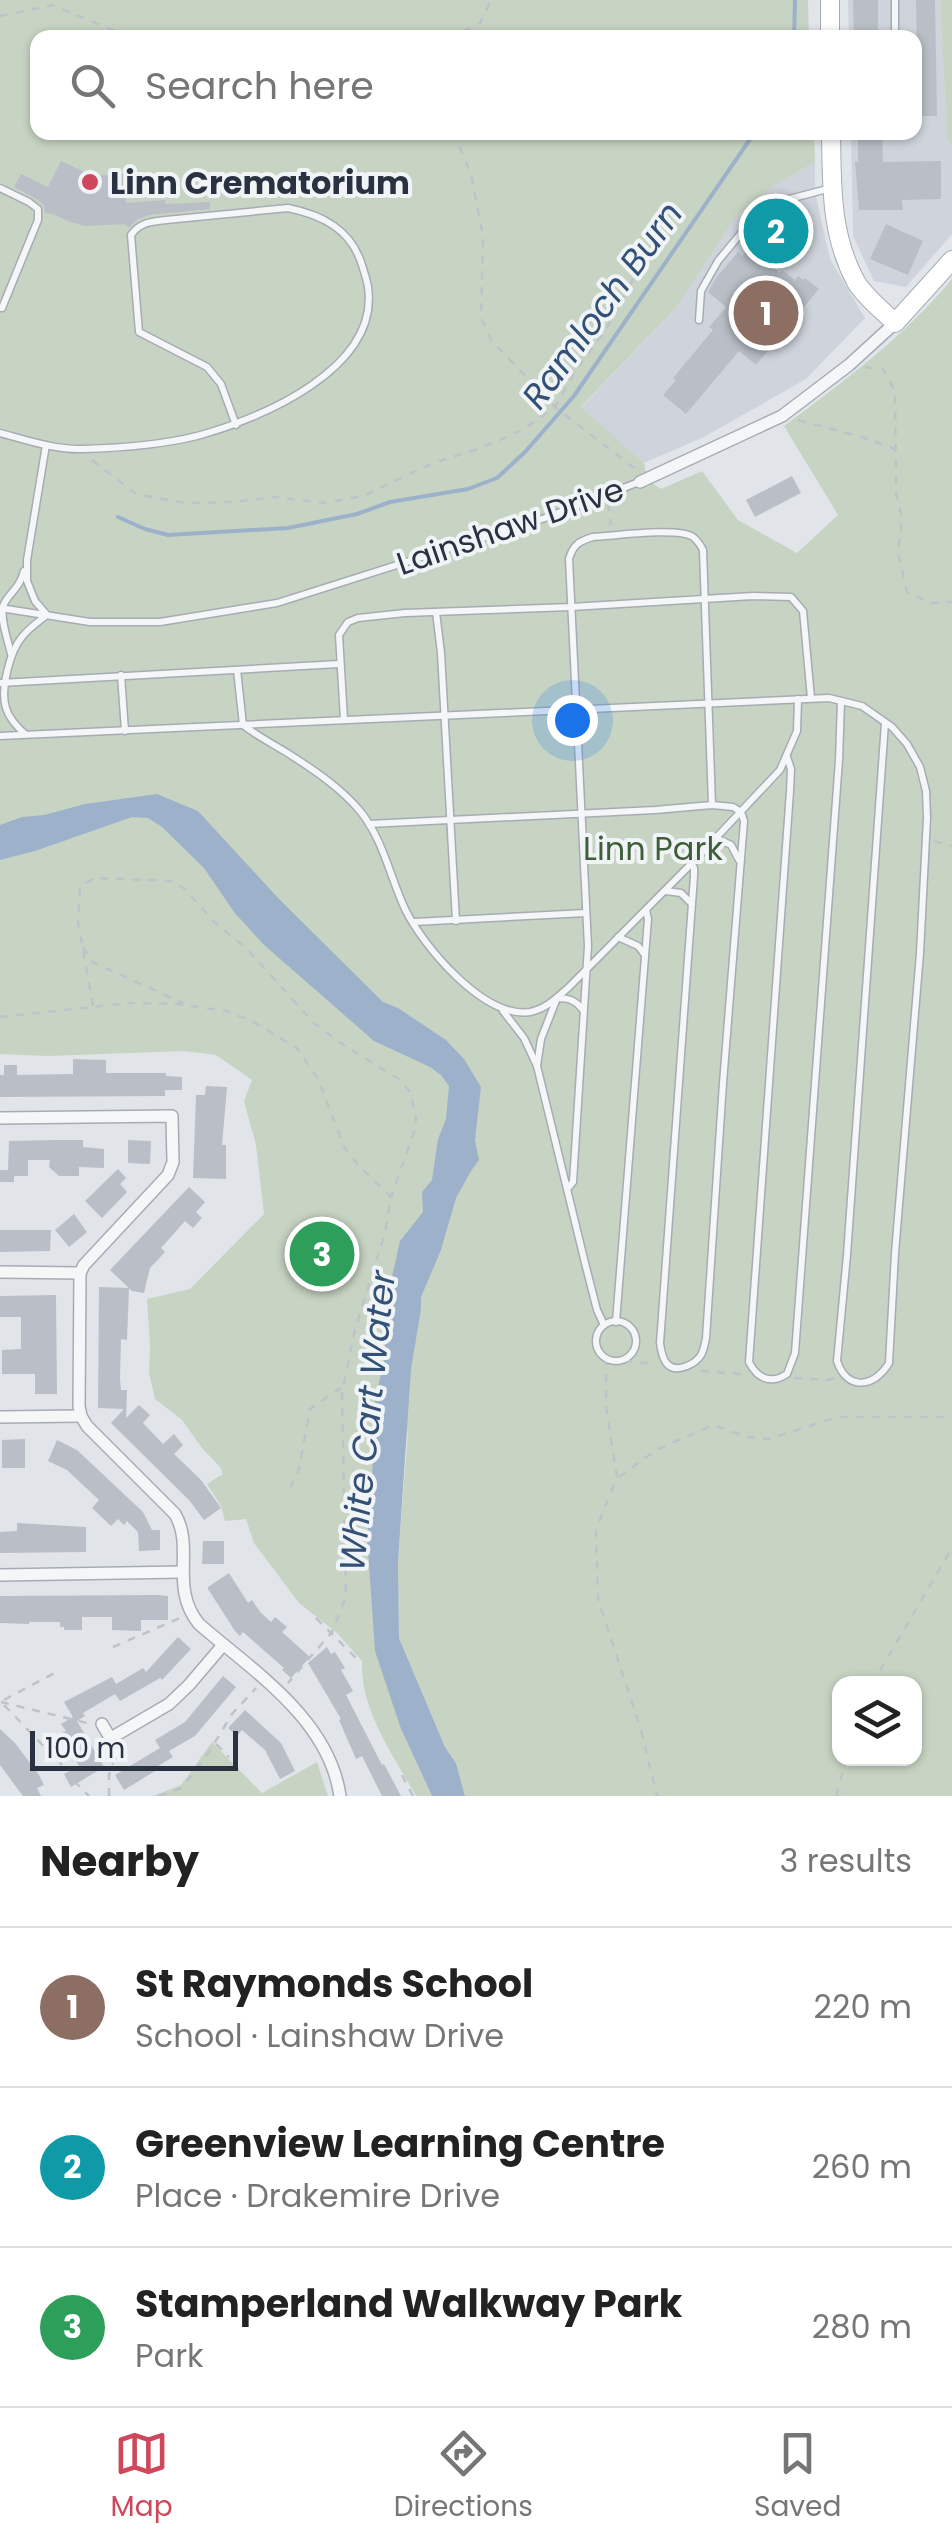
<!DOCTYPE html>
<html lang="en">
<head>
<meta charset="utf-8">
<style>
	:root { --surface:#fff; --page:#f2f2f2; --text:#222; --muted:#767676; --line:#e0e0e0; --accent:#ce475a }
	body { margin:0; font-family:Poppins,sans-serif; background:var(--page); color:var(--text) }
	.controls { position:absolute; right:30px; bottom:30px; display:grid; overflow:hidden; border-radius:20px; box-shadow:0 2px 8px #0004 }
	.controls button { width:90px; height:90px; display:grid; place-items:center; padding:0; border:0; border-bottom:2px solid var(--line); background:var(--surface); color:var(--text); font:50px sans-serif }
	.scale { position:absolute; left:30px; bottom:25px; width:208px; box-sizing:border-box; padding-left:10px; border:5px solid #2a3242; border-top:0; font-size:28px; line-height:35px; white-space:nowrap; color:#2a3242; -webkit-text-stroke:8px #f1f4f7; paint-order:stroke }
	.you { position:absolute; left:572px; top:720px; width:35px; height:35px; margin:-25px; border:8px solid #fff; border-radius:50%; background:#1a73e8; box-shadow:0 0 0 15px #1a73e833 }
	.badge { display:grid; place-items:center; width:65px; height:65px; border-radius:50%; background:var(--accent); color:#fff; font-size:32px; font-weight:700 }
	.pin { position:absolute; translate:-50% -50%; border:5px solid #fff; box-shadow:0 2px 10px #0006 }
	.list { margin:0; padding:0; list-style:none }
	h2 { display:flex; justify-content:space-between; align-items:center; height:130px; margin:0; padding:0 40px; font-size:42px }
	h2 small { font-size:32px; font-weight:400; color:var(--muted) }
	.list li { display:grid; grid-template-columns:65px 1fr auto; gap:30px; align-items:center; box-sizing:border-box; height:160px; padding:0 40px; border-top:2px solid var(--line) }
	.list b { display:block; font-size:38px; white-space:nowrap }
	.list p { margin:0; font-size:32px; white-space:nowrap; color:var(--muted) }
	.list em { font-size:32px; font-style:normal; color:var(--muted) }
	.icon { flex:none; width:55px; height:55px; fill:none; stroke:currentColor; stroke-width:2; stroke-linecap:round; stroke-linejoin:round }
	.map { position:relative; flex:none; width:952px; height:1796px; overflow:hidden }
	.search { position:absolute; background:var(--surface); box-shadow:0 2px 8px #0004; left:30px; right:30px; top:30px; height:110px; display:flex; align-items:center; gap:25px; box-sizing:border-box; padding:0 35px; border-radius:20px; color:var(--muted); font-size:38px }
	.sheet { height:610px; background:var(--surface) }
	nav { display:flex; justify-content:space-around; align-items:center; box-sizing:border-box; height:140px; border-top:2px solid var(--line); background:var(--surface); font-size:28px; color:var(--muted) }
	nav a { display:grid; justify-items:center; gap:5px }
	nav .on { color:var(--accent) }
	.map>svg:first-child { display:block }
</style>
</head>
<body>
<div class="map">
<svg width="952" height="1796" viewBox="0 0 952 1796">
	<rect width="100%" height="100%" fill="#e1e5ea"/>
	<g fill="#cfd4dc">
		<polygon points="848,0 940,0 947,140 952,145 952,234 906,287 874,281 853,236 851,133 914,132 914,38 849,37"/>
		<polygon points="815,162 815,191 830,259 865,318 806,379 704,437 644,463 581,408 676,308 736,217 772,187"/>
	</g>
	<g fill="#c7d4c3" fill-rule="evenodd">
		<path d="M 0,0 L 808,0 L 809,38 L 38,38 L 38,132 L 814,133 L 815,162 L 772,187 L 736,217 L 676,308 L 581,407 L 644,463 L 648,480 L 661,489 L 702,471 L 738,520 L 797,553 L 838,515 L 784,426 C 843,382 905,336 952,279 L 952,1796 L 465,1796 L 456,1763 L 445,1747 L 399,1638 L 398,1562 L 408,1430 L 383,1537 L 401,1729 L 432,1796 L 416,1796 C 393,1754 360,1711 362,1661 L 336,1632 L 299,1603 L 254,1543 L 246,1519 L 225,1521 L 221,1506 L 207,1484 L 223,1474 L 220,1467 L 202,1448 L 182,1420 L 155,1399 L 149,1373 L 150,1345 L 147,1299 L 190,1289 L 264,1214 L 256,1145 L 244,1101 L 252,1080 L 216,1055 L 184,1051 L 48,1056 L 0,1054 ZM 840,1684 L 914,1684 L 914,1758 L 840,1758 Z"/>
		<polygon points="940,0 952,0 952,145 947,140"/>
		<polygon points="212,1742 262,1793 317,1762 328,1796 153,1796 181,1785"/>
	</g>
	<polygon fill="#9db2ca" points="157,794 198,811 279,899 383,1002 398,1008 446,1040 464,1059 481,1087 475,1140 479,1160 471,1171 456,1198 441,1250 421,1297 421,1309 411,1369 398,1562 399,1638 445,1747 456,1763 465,1796 432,1796 401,1729 375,1651 367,1536 372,1483 374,1405 384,1361 388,1295 400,1241 423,1212 422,1192 432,1180 438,1139 446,1119 449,1086 441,1075 430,1067 374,1041 263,944 234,912 204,868 162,827 148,818 132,817 35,851 0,860 0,825 22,817 44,815 85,804"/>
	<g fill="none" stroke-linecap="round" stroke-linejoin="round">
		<g stroke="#9db2ca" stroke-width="4">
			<polyline points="794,38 795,0"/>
			<polyline points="118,517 145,529 168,535 288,528 357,514 390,502 468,489 497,478 525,452 574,396 755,132"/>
		</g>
	</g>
	<g fill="#b9bec7">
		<polygon points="853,0 878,0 878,38 854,38"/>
		<polygon points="916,0 935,0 937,116 918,116"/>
		<polygon points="858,132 882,132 883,162 941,161 941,199 902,200 903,210 859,210 855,162 858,162"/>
		<polygon points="61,161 93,176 125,174 126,203 165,200 165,204 210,202 210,209 149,215 138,219 129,227 124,224 85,226 68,221 52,214 45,213 44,205 38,200 14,187 21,174 48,187"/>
		<polygon points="777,219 791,227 781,240 778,238 762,257 780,273 782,270 795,280 798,276 803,280 805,278 819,289 756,365 739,351 686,414 663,395 676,380 673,378 713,330 709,327 726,307 708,292 716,278 738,252 742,256 747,250 749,252"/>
		<polygon points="886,224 923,241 908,275 870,259"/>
		<polygon points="792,476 801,493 755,517 746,500"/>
		<polygon points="73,1059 106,1060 106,1073 166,1073 166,1076 182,1077 182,1090 165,1090 165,1096 0,1097 0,1075 4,1075 4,1065 17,1065 17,1075 73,1074"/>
		<polygon points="206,1086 227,1087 222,1145 226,1145 226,1179 193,1178 196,1095 205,1095"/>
		<polygon points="57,1140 83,1140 83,1147 104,1149 104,1168 79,1167 79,1176 59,1176 49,1167 50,1160 28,1160 28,1176 14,1176 14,1182 0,1182 0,1170 8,1170 9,1141"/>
		<polygon points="128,1140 151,1141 150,1164 128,1163"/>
		<polygon points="118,1169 126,1178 120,1184 127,1192 102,1218 85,1201"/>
		<polygon points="189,1187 205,1202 196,1212 202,1218 193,1228 185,1221 161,1248 165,1252 150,1268 144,1293 132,1291 110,1270"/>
		<polygon points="74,1214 87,1232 69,1247 55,1230"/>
		<polygon points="0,1230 51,1230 50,1251 0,1252"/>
		<polygon points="99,1287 129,1288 127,1340 121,1339 120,1378 121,1390 127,1390 126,1418 139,1405 150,1415 143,1423 163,1444 174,1434 183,1445 174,1454 201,1480 221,1508 204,1520 189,1500 111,1423 124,1409 98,1408"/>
		<polygon points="56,1295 57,1394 35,1394 35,1374 2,1374 2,1350 21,1349 21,1317 0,1317 0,1296"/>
		<polygon points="25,1439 25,1468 2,1468 2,1440"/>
		<polygon points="57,1440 77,1450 143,1512 152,1530 160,1530 160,1550 139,1551 138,1532 127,1521 124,1525 118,1519 111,1526 92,1508 99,1500 67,1470 48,1461"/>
		<polygon points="17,1523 86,1527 86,1552 0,1553 0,1532 17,1531"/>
		<polygon points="203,1541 224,1541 224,1564 202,1564"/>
		<polygon points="229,1573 248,1603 252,1600 261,1613 271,1622 275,1617 287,1627 282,1632 310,1657 291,1678 282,1670 284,1668 243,1632 240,1636 235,1631 208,1589 208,1587"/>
		<polygon points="158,1595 168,1596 168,1620 141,1620 141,1631 112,1630 112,1617 82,1617 82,1630 64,1630 64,1627 60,1627 60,1622 29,1622 29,1624 0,1623 0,1596"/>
		<polygon points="178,1637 191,1649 162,1680 160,1678 120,1701 115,1694 83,1713 85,1716 77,1721 104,1767 71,1787 64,1774 79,1766 70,1751 74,1749 63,1732 66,1731 61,1724 73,1717 64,1702 112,1677 116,1684 143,1668 146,1672"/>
		<polygon points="327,1647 331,1654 335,1652 345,1668 341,1670 353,1691 346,1695 382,1765 384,1764 401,1796 382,1796 362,1756 356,1759 339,1720 341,1719 308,1663"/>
		<polygon points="223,1676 236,1687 195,1736 169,1751 173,1757 158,1766 160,1768 124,1790 115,1775 160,1748 155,1740 185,1722"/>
		<polygon points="245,1710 281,1743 295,1771 280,1779 265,1750 242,1730 237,1736 228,1728"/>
		<polygon points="0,1729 15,1743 39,1775 44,1785 37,1788 41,1796 23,1796 0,1765"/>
	</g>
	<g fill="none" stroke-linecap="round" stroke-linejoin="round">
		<g stroke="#a6acb4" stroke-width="9">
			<g id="lane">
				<polyline points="895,38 895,0"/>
				<polyline points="895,132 895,134"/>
				<polyline points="0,188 29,202 38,209 38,220 2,308 0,308"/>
				<polyline points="699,320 701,291 718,261 747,226 778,202 831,188"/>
				<path d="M 0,433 C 26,440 55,450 83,449 C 120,448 161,445 197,436 C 260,419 380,369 368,287 C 367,280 364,272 362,265 C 351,229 322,215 288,208 L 166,220 C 151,222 140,222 131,235 L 139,332 L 207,367 L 221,384 L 236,425"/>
				<polyline points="0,608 90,622 160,622 277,603 545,518 639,482"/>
				<polyline points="436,612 441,653 456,921"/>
				<path d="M 11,654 C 8,641 0,619 3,606 C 9,592 19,590 24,571"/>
				<path d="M 237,670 L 243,725 C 257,736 273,744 289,754 C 314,770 341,788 360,811 C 383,839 390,877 405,909 C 423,946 484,1019 530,1012 C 546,1009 556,998 568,988 L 695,860 L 780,770 L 797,731 L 798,699"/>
				<polyline points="121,675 125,731"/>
				<polyline points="0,683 339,664"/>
				<polyline points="344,720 339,635 348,622 358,618 405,613 571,607 753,596 791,597 803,611 811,698"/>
				<path d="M 25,734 C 17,727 9,718 6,708 C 0,690 10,651 22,637 C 29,628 38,622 47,615 L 35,601 L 27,581 L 27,560 L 46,445"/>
				<path d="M 0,736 L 829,698 L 862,706 L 892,727 L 907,744 L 920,767 L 926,791 L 927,818 L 920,953 L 895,1253 L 889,1363 C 874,1388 847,1391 837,1361 L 847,1255 L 885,723"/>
				<path d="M 787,757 L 791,769 L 790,791 L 749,1362 C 757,1378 770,1385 787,1374 L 795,1353 L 839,760 L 841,701"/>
				<path d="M 369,824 L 655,810 L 712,805 L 733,807 L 741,812 L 744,821 L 723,1083 L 706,1338 C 705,1343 704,1350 701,1355 C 698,1360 692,1364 687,1366 C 667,1374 662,1359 660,1343 L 694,876 L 694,868 L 692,864"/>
				<polyline points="716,838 731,845 739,860"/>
				<polyline points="666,891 681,893 691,903"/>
				<polyline points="414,922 586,913"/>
				<polyline points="618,937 638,946 645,955"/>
				<polyline points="503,1011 524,1038 537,1066 585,1263 597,1310 604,1325"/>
				<path d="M 537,1066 L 541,1039 L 557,998 C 569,998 575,1000 583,1010"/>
				<path d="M 567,1189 L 573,1182 L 588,946 L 569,559 C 573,545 579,541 593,537 C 614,536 678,527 693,537 C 698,541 700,544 703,550 L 712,805"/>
				<circle cx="616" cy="1341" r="20"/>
				<polyline points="616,1322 648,919 646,910"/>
			</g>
		</g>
		<g stroke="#a6acb4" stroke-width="14">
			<g id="street">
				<polyline points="640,482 782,416 849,365 895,323"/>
				<path d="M 0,1118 L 172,1116 L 173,1162 L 168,1175 L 84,1265 L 80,1273 L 79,1406 L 81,1416 L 87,1426 L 175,1514 C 195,1548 169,1587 199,1624 C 253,1671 329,1719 340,1796"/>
				<polyline points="0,1272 80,1273"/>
				<polyline points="0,1417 81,1416"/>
				<polyline points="0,1575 182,1572"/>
				<polyline points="102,1724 119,1753"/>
				<polyline points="111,1738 169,1704 189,1685 223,1645"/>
			</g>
		</g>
		<g stroke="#a6acb4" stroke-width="20">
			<g id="secondary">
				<polyline points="830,0 830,38"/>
				<path d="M 831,132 C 832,185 830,234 856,282 C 865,297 882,310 895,323 L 952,260"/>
			</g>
		</g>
		<g stroke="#bfc3c9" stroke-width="2.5" stroke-dasharray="8 8" stroke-linecap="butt">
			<polyline points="0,16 52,5 132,38"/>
			<polyline points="449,38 480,23 491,0"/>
			<polyline points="453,132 471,174 483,236 481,317 491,340 555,407 634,468"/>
			<polyline points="865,367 883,369 895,391 896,493 902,519 898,553 907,592 931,603 952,602"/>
			<polyline points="798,420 862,437 895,449"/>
			<polyline points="92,460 136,494 185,503 234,502 274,497 326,503 363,496 433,463 478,449 523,430 555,407 574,373 606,329 636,274"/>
			<polyline points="608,503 611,525"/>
			<polyline points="934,841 952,846"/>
			<polyline points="83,947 92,962 183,1003"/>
			<polyline points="93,1006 78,922 80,886 95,878 173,881 185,889 213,921 246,948 314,1023 342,1044 402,1081 410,1093 416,1115 415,1129 391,1197"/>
			<polyline points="0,1017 128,1003 178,1004 226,1011 252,1021 297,1048 318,1079 344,1147 359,1166 391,1197 385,1233 355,1329 342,1393 346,1597 332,1632 288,1683"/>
			<polyline points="606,1358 606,1407 617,1477 596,1529 598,1599 641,1730 657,1796"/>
			<path d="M 625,1359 C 636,1364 644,1365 655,1360"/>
			<polyline points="701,1371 742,1374"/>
			<polyline points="794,1378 829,1380 836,1377"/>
			<polyline points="619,1477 656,1450 713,1425 747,1437 768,1439 838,1417 952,1417"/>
			<polyline points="290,1488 299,1469 310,1409 342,1387"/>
			<polyline points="316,1618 359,1661"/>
			<polyline points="113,1647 180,1618"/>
			<polyline points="872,1684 952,1548"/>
			<polyline points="4,1700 60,1670"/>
			<polyline points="1,1702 87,1723"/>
			<polyline points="4,1705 62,1765"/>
			<polyline points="216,1744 229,1757"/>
			<polyline points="402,1775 413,1796"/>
			<polyline points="74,1781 89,1796"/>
			<polyline points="109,1796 109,1775 113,1763"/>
			<polyline points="159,1796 182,1788 211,1749 232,1714 256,1688"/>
			<polyline points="836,1796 847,1758"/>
		</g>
		<use href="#lane" stroke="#f4f6f8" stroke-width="6"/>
		<use href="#street" stroke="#f4f6f8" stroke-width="11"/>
		<use href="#secondary" stroke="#fff" stroke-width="18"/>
	</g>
	<circle fill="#ce475a" stroke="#f1f4f7" stroke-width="4" cx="90" cy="182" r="10"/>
	<g text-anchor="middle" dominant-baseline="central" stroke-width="8" stroke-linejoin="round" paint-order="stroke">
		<g font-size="32" font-weight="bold" fill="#2a3242" stroke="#f1f4f7" text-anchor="start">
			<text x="110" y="182">Linn Crematorium</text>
		</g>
		<g font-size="32" fill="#2a3242" stroke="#f1f4f7">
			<text transform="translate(510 526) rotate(-19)">Lainshaw Drive</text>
		</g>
		<g font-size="32" fill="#3e5e37" stroke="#f1f4f7">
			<text x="653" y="848">Linn Park</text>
		</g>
		<g font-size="35" font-style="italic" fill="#335076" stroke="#f1f4f7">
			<text transform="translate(602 305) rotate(-54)">Ramloch Burn</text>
			<text transform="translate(367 1421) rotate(-84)">White Cart Water</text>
		</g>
	</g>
</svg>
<div class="controls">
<button><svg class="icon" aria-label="layers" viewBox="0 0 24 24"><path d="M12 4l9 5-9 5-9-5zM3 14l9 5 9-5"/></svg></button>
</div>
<div class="scale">100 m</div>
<div class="you"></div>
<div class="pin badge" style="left:766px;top:313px;background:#8d6e63">1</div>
<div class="pin badge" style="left:776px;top:231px;background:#0f9aa8">2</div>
<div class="pin badge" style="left:322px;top:1254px;background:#2e9e5b">3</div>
<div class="search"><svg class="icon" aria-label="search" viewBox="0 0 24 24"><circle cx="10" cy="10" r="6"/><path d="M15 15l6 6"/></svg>Search here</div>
</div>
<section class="sheet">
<h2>Nearby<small>3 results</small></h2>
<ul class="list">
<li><span class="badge" style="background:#8d6e63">1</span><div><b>St Raymonds School</b><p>School · Lainshaw Drive</p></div><em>220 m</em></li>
<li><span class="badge" style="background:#0f9aa8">2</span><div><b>Greenview Learning Centre</b><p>Place · Drakemire Drive</p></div><em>260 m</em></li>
<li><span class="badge" style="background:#2e9e5b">3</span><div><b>Stamperland Walkway Park</b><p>Park</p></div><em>280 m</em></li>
</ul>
</section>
<nav>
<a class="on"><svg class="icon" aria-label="map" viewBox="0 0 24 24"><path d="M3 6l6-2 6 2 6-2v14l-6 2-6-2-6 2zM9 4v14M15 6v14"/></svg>Map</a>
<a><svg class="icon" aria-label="directions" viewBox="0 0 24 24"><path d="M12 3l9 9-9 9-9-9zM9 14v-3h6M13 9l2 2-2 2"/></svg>Directions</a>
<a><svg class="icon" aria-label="saved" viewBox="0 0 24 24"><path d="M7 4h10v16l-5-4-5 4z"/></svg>Saved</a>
</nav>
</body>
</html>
